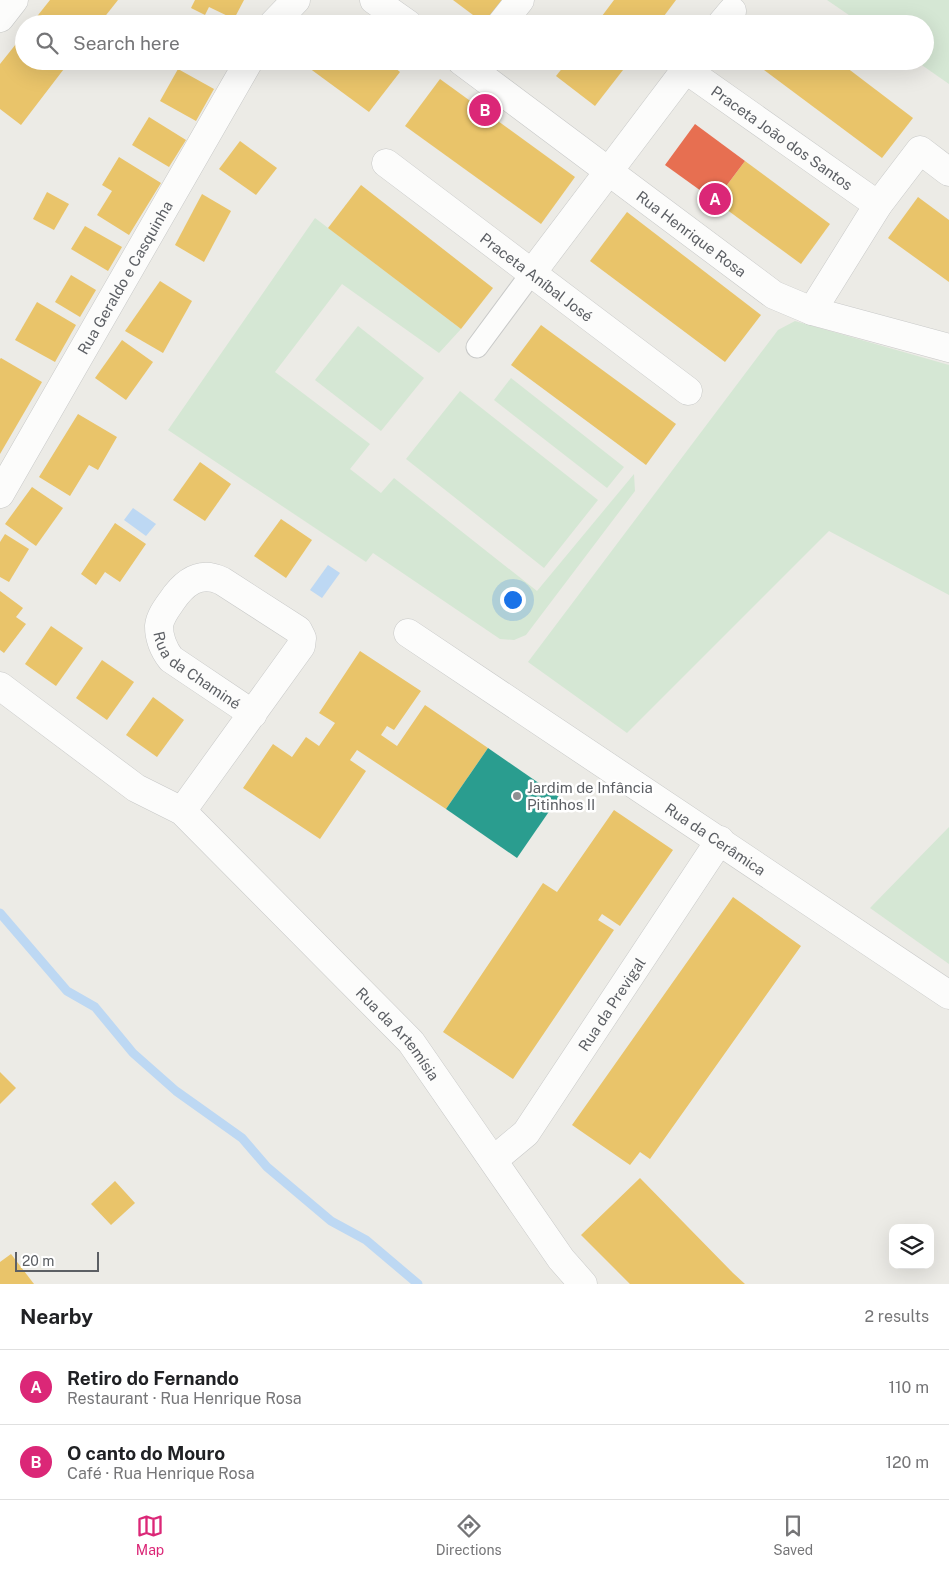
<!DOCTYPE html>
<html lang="en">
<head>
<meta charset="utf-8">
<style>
	:root { --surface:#fff; --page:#f2f2f2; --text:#202124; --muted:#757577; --line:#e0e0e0; --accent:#db2777 }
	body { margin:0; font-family:"Public Sans",sans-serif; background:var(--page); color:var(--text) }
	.controls { position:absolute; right:15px; bottom:15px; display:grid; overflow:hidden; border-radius:10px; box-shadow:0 5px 20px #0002 }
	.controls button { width:45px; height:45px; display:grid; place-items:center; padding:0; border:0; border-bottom:1px solid var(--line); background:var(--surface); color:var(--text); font:25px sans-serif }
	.scale { position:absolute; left:15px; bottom:12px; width:84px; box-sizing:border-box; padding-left:5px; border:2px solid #5c5f64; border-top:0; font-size:14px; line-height:18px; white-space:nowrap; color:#5c5f64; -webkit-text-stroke:4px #fff; paint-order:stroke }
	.you { position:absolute; left:512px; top:599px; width:18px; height:18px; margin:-12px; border:4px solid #fff; border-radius:50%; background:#1a73e8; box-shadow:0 0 0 8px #1a73e833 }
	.badge { display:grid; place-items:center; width:32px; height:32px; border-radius:50%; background:var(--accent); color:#fff; font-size:16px; font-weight:700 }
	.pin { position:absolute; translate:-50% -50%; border:2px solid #fff; box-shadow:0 1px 5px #0006 }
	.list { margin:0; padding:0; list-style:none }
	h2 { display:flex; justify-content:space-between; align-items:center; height:65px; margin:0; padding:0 20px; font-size:21px }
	h2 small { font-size:16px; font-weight:400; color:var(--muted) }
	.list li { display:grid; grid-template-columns:32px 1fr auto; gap:15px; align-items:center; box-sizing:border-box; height:75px; padding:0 20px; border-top:1px solid var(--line) }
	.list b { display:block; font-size:19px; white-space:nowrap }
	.list p { margin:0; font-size:16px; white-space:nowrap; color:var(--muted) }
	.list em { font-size:16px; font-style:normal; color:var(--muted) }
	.icon { flex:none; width:28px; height:28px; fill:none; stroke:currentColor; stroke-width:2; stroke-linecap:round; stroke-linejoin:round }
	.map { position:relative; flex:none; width:949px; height:1284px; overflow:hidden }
	.search { position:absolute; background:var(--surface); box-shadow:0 5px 20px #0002; left:15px; right:15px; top:15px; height:55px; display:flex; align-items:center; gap:12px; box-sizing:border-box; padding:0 18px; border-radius:28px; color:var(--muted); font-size:19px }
	.sheet { height:215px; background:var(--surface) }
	nav { display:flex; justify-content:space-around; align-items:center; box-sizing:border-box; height:70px; border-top:1px solid var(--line); background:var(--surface); font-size:14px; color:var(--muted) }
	nav a { display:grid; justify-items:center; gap:2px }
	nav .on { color:var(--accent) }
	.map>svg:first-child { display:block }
</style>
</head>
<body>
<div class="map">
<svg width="949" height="1284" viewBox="0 0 949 1284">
	<rect width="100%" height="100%" fill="#ecebe6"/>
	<g fill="#d5e7d4">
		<polygon points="827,0 949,0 949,84 916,61 925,61 925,24 862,24"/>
		<polygon points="315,218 461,329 439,353 342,284 275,372 370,444 350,469 381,493 394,478 537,591 634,474 635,491 526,635 514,640 500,639 373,553 366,562 168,430"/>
		<polygon points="795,321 949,365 949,595 829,531 627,733 528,662 778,330"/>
		<polygon points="358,326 424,378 381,431 315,380"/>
		<polygon points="511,378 624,467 607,488 494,400"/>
		<polygon points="460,391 598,500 544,568 406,459"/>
		<polygon points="949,827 949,964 870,908"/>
	</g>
	<g fill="#bdd8f3">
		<polygon points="133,508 156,524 146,536 124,520"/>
		<polygon points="328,565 340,573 322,598 310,590"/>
	</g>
	<g fill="#e9c46a">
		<polygon points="50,0 118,0 99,24 31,24"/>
		<polygon points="195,0 244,0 234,19 209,7 205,15 191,8"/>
		<polygon points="453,0 510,0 492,24 485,24"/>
		<polygon points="614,0 676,0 658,24 596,24"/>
		<polygon points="780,19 786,24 776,24"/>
		<polygon points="24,34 24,61 70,61 21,125 0,109 0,64"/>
		<polygon points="308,61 387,61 400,72 369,112 305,65"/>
		<polygon points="568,61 630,61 595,106 556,76"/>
		<polygon points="752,61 838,61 913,118 882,158"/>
		<polygon points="178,69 214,89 196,121 160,101"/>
		<polygon points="440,79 575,177 541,224 405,126"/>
		<polygon points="149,117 186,140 169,167 132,145"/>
		<polygon points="240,141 277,168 256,195 219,169"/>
		<polygon points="119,157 161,183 129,235 97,215 112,191 102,185"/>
		<polygon points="745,161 830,224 801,264 715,201"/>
		<polygon points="361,185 493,288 461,329 328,228"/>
		<polygon points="47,192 69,204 54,230 33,219"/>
		<polygon points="202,194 231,211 204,262 175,245"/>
		<polygon points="918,197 949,220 949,282 888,238"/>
		<polygon points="627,212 761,315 725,362 590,261"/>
		<polygon points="85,226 122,247 108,271 71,249"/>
		<polygon points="71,275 96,290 80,317 55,302"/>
		<polygon points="160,281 192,301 163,353 125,331"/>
		<polygon points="37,302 76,325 55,362 15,340"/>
		<polygon points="541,325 676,424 646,465 511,365"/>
		<polygon points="122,340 153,362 126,400 95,378"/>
		<polygon points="1,358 42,382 0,454 0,359"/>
		<polygon points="78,414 117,437 98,470 89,465 70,496 39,477"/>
		<polygon points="200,462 231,484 205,521 173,500"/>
		<polygon points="32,487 63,508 36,546 5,524"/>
		<polygon points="281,519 312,540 286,578 254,556"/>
		<polygon points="115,523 146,544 120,582 105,572 96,585 81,574"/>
		<polygon points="5,534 29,549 9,582 0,577 0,542"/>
		<polygon points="0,591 23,608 16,617 26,624 4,653 0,650"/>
		<polygon points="51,626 83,648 56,686 25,664"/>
		<polygon points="360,651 421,691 394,730 387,726 381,735 397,746 425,705 488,748 446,809 357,750 350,760 366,771 320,839 243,788 273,744 292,757 306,737 319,746 335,723 319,713"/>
		<polygon points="102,660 134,682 107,720 76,698"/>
		<polygon points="153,697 184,720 157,757 126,735"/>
		<polygon points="614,810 673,850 620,926 602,914 598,920 614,930 513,1079 443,1032 543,883 557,892"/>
		<polygon points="733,897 801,946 650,1159 640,1152 630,1165 572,1125"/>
		<polygon points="0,1072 16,1088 0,1104"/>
		<polygon points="640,1178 733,1273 745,1284 630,1284 581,1235"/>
		<polygon points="115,1181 135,1203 111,1225 91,1204"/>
		<polygon points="11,1254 34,1284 0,1284 0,1262"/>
	</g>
	<polygon fill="#e76f51" points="695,124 745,161 715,201 665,165"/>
	<polygon fill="#2a9d8f" points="488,748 559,797 517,858 446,809"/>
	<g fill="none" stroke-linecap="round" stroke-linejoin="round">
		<polyline stroke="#bdd8f3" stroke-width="9" points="0,913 67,991 95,1007 133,1053 176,1091 242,1138 267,1167 331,1221 366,1240 418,1284"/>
		<g stroke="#c8c9c8" stroke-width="23">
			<polyline id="pedestrian" points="477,347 531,274"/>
		</g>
		<g stroke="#c8c9c8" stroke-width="29">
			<g id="minor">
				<polyline points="374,0 408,24"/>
				<polyline points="0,18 14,0"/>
				<polyline points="273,24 296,0"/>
				<polyline points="501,24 520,0"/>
				<polyline points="721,24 732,11"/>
				<path id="s1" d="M 461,61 L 774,295 L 812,311 L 949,348"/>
				<path id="s2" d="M 685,69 L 878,205"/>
				<path id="s3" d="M 386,163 L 688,391"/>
				<polyline points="531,274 692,61"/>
				<polyline points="812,311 878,205 920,150 949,172"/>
				<path id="s4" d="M 0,494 L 249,61"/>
				<path id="s5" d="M 408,633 L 949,995"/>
				<path id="s6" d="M 0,686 L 136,788 L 182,811 L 411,1042 L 561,1259 L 583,1284"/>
				<path id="s7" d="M 182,811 L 301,646 L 302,638 L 298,630 L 222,581 C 199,570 183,584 171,602 C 166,609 160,617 159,626 C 159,638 164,650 171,659 L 253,714"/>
				<path id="s8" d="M 490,1155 L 502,1153 L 526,1133 L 720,840"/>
			</g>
		</g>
		<use href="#pedestrian" stroke="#fcfcfb" stroke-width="21"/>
		<use href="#minor" stroke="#fcfcfb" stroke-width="28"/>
	</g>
	<circle fill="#8e9092" stroke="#fff" stroke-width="2" cx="517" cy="796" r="5"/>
	<g text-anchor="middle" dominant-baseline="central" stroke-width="5" stroke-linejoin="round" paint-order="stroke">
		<g font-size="15" fill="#5c5f64" stroke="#fff">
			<text stroke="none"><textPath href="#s2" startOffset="119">Praceta João dos Santos</textPath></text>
			<text stroke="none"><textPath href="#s1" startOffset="288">Rua Henrique Rosa</textPath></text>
			<text stroke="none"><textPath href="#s3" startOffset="189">Praceta Aníbal José</textPath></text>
			<text stroke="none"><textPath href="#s4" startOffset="250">Rua Geraldo e Casquinha</textPath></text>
			<text stroke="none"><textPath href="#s7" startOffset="461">Rua da Chaminé</textPath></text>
			<text stroke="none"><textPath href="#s5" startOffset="370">Rua da Cerâmica</textPath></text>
			<text stroke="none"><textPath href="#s8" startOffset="198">Rua da Previgal</textPath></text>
			<text stroke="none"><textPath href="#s6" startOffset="532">Rua da Artemísia</textPath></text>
		</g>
		<g font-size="15" fill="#5c5f64" stroke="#fff" text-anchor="start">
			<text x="527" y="787">Jardim de Infância<tspan x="527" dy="17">Pitinhos II</tspan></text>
		</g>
	</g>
</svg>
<div class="controls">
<button><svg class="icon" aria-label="layers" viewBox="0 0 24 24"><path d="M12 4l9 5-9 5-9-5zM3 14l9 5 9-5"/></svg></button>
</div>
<div class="scale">20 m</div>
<div class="you"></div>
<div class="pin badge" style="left:715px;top:199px">A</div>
<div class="pin badge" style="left:485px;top:110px">B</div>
<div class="search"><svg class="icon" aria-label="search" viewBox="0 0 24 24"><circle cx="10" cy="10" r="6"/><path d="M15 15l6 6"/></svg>Search here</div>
</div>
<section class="sheet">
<h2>Nearby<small>2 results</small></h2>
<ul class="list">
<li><span class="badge">A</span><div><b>Retiro do Fernando</b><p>Restaurant · Rua Henrique Rosa</p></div><em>110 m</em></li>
<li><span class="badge">B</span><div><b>O canto do Mouro</b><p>Café · Rua Henrique Rosa</p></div><em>120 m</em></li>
</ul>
</section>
<nav>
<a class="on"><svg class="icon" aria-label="map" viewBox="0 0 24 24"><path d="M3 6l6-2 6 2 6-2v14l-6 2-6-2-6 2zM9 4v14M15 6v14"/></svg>Map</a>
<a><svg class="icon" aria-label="directions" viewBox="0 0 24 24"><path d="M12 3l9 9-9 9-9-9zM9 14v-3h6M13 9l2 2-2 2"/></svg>Directions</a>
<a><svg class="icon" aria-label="saved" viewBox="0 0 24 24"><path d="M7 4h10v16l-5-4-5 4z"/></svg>Saved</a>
</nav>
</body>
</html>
